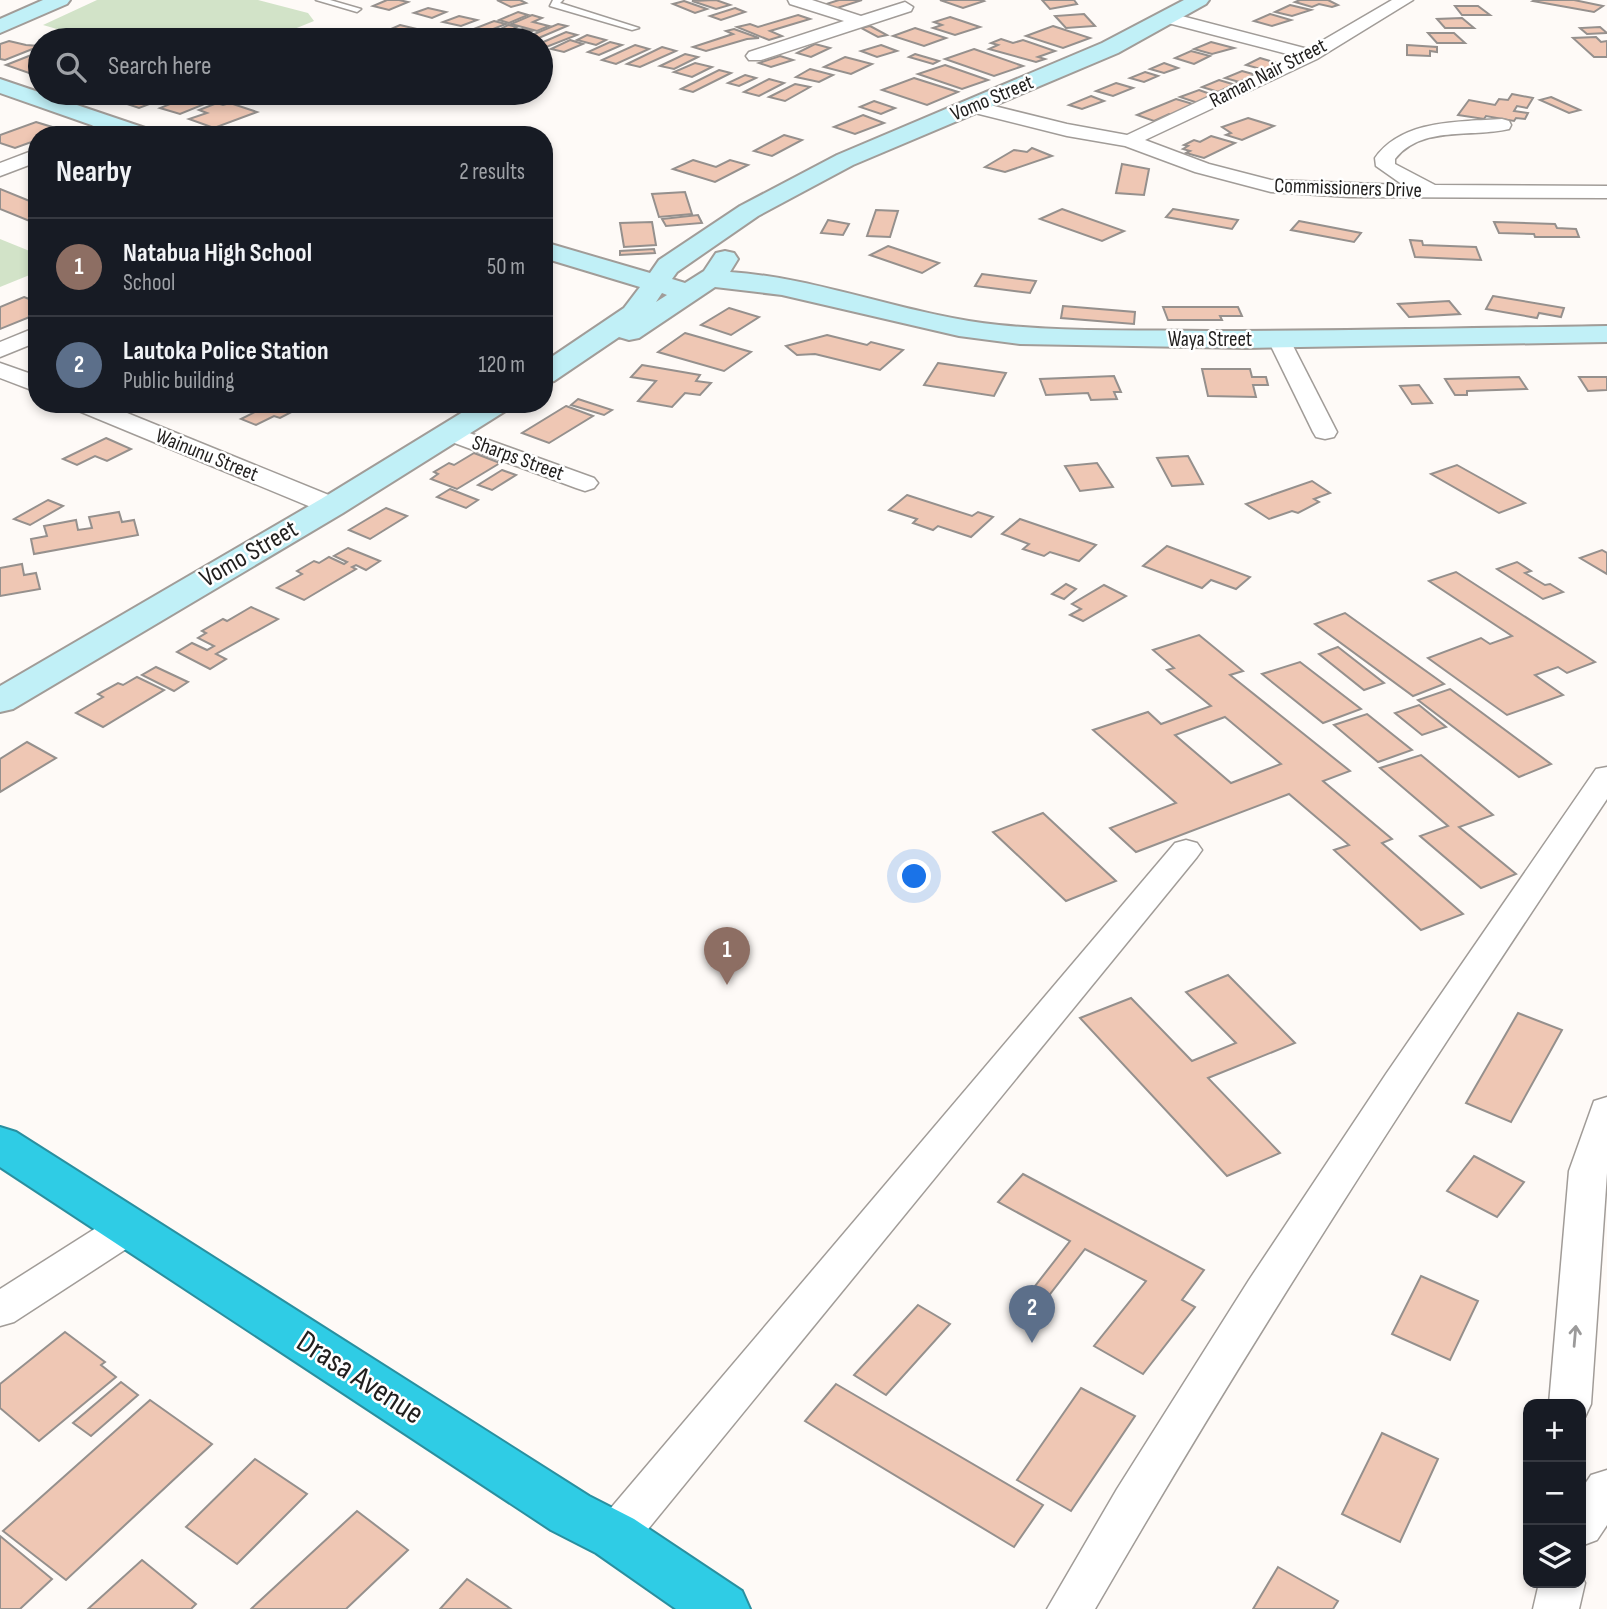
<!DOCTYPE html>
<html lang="en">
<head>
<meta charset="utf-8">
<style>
	:root { --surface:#171b24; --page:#242831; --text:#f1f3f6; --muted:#9ea1a6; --line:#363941; --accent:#8c9099 }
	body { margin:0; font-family:"Sofia Sans Condensed",sans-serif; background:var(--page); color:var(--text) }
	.controls { position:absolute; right:21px; bottom:21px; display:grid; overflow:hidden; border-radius:14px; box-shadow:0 4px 10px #0003 }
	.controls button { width:63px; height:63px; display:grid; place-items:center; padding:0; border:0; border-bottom:2px solid var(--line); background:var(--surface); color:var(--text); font:35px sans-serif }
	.you { position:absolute; left:915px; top:877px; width:24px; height:24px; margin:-18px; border:5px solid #fff; border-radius:50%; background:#1a73e8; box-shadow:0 0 0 10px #1a73e833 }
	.badge { display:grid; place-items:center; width:46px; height:46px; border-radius:50%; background:var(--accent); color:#fff; font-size:23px; font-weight:700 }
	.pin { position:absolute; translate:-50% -58px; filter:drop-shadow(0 2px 4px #0008) }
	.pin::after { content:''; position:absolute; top:37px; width:24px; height:21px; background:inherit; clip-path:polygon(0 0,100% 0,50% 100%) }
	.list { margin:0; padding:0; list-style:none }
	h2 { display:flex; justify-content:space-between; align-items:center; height:91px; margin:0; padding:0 28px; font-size:30px }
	h2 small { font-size:23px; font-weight:400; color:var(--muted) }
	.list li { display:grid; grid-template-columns:46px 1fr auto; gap:21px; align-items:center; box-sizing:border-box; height:98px; padding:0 28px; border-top:2px solid var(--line) }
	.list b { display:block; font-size:26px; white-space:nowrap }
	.list p { margin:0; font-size:23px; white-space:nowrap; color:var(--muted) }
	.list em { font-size:23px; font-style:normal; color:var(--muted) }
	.icon { flex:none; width:38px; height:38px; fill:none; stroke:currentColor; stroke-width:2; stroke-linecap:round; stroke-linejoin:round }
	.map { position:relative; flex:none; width:1607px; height:1609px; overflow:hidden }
	.search { position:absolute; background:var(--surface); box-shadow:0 4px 10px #0003; left:28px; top:28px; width:525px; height:77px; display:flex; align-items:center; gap:18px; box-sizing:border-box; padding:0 24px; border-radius:38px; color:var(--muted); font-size:26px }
	.panel { position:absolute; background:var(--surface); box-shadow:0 4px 10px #0003; left:28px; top:126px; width:525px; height:287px; border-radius:28px }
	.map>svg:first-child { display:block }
</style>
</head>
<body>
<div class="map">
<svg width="1607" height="1609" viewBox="0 0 1607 1609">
	<rect width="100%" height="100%" fill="#fefaf7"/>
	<g fill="#d2e3c8">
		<polygon points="97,0 258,0 308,13 314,21 267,40 136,40 115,34 95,40 43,25"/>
		<polygon points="0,239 37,254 37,272 0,287"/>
	</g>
	<g fill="#efc7b4" stroke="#95908d" stroke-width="2" fill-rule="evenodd">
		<polygon points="387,0 399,0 408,2 389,10 373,6"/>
		<polygon points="497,0 520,0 526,3 511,7"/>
		<polygon points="716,0 730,5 716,9 692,1"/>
		<polygon points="839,0 862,0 831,10 820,6"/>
		<polygon points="940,0 982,0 984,1 963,8"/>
		<polygon points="1042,0 1074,0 1077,4 1050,9"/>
		<polygon points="1300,0 1328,0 1338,5 1332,7 1319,4 1312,7 1295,2"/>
		<polygon points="1535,0 1574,0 1603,6 1594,12 1533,1"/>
		<polygon points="684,1 707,9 695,13 673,4"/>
		<polygon points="1290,5 1311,10 1292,16 1275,12"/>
		<polygon points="1455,6 1478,6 1490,15 1462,15"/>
		<polygon points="428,8 446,12 432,18 414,13"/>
		<polygon points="735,8 745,12 721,20 710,16"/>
		<polygon points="518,12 528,15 509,23 499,20"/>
		<polygon points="1084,14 1095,26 1066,28 1055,16"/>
		<polygon points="1270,14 1291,20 1272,26 1254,21"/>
		<polygon points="532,15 542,18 533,22 549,26 537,31 511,24"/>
		<polygon points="798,15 810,19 770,31 782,36 769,40 737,27 750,24 758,27"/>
		<polygon points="459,16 477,20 461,26 443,22"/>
		<polygon points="950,17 980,27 955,35 933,28 942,25 934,22"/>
		<polygon points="1462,18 1474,28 1445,28 1437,19"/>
		<polygon points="494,21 506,24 483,33 471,30"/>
		<polygon points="558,24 567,26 534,40 520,40"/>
		<polygon points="400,25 463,40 414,40 382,33"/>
		<polygon points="508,25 517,27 498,37 489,35"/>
		<polygon points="870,26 887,35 878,37 861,28"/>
		<polygon points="1053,26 1090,38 1063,48 1026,36"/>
		<polygon points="1600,27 1607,33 1587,34 1580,28"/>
		<polygon points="915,28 946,38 924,46 893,36"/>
		<polygon points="523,29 532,31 510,40 501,38"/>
		<polygon points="734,29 759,38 747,39 706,51 693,47 733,34 726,31"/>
		<polygon points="566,32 577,35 541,49 541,43"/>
		<polygon points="1428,33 1454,33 1465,43 1437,43"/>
		<polygon points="587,35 606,40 596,45 577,40"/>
		<polygon points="1596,37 1601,42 1607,41 1607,57 1594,57 1573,38"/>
		<polygon points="1001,39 1013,43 1023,40 1055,51 1038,57 1045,59 1036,62 989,49 998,45 991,43"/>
		<polygon points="570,40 583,44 564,52 551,49"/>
		<polygon points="9,41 26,45 40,46 5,60 0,59 0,44"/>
		<polygon points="610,42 622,45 599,55 588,52"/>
		<polygon points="1211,42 1234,48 1212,54 1194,49"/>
		<polygon points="815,44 830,48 811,57 797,53"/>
		<polygon points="635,45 649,49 616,64 602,60"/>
		<polygon points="881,45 897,51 877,57 861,51"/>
		<polygon points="1407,45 1437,47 1437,52 1430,51 1430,56 1407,55"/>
		<polygon points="662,47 676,51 640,67 627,64"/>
		<polygon points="974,49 1023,66 994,76 945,59"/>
		<polygon points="1191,51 1210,56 1194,64 1175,58"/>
		<polygon points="39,52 40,70 29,73 6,65"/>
		<polygon points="685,54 698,57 674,69 660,66"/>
		<polygon points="915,54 939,61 933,64 909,57"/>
		<polygon points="780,56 793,60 771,67 759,63"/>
		<polygon points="845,57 872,64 851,74 824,67"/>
		<polygon points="1260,58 1283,65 1268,71 1246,65"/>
		<polygon points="695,63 712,67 692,77 674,72"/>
		<polygon points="1164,63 1178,68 1164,73 1150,69"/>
		<polygon points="945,65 988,80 962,89 918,74"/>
		<polygon points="810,69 833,75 819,82 796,77"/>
		<polygon points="719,70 731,73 693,92 681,89"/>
		<polygon points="1242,71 1260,76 1243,83 1225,78"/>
		<polygon points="1145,72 1158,76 1144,82 1130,78"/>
		<polygon points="745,75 756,78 739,86 728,83"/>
		<polygon points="914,78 958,92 927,105 882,90"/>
		<polygon points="769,79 784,83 759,96 744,92"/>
		<polygon points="1219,80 1239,86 1222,93 1202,87"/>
		<polygon points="1116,83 1133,88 1113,96 1096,91"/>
		<polygon points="795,84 810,87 785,101 769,97"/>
		<polygon points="1199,90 1216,96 1198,103 1180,97"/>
		<polygon points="117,93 162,93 156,95 165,98 139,108 106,97"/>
		<polygon points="197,93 217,99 180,114 160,108"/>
		<polygon points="1512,94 1533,98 1527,108 1517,106 1514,111 1528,113 1525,119 1516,118 1514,121 1486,116 1484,119 1458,115 1469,100 1495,105 1499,99 1508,100"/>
		<polygon points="1091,96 1104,101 1082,109 1069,105"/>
		<polygon points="1551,97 1580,110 1569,113 1540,100"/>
		<polygon points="1176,99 1193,104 1174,116 1169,114 1154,121 1137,115"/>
		<polygon points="874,101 895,108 881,114 860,107"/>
		<polygon points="217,103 223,105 230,103 257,112 214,128 189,119 207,113 199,110"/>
		<polygon points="863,115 884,123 855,134 834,127"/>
		<polygon points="1248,118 1274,126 1242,140 1226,135 1231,133 1222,127"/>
		<polygon points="36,122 62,130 50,135 37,135 37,140 15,148 0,143 0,135"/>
		<polygon points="784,135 802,140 772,156 754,151"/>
		<polygon points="1211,136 1235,143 1204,158 1186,153 1190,151 1183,149 1188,146 1184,145 1194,140 1200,142"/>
		<polygon points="1032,148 1052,156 1005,172 985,167 1014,150 1027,152"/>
		<polygon points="693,160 716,167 730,160 748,165 715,182 673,169"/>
		<polygon points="1122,164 1149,169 1144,195 1116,193"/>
		<polygon points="0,189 37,204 37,224 0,209"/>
		<polygon points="685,192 692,214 659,217 652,194"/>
		<polygon points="1062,209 1124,231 1102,241 1040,219"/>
		<polygon points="1173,209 1238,220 1232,229 1166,217"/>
		<polygon points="876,210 898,211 890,237 867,236"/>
		<polygon points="698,215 702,223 666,226 662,219"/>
		<polygon points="828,220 849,224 843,235 821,233"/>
		<polygon points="1299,221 1361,233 1354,242 1291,230"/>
		<polygon points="652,222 656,245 624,247 620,223"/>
		<polygon points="1494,222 1555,224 1557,228 1576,229 1579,237 1535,237 1534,234 1499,233"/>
		<polygon points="1410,240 1422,241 1423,245 1476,247 1481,260 1415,257"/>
		<polygon points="888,246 939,263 922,273 870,255"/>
		<polygon points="654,249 655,253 620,255 620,251"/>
		<polygon points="982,274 1036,281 1030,293 975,286"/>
		<polygon points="1493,296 1564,308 1561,317 1539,313 1537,318 1486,309"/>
		<polygon points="24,297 37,302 37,314 0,329 0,307"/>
		<polygon points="1449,301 1460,314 1409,317 1398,304"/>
		<polygon points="1063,306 1135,312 1134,324 1061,318"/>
		<polygon points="1163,307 1238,307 1242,316 1220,316 1222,320 1168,320"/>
		<polygon points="729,308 759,317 731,335 701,325"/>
		<polygon points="685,333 751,352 724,371 658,352"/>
		<polygon points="827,335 867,345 871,342 903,350 880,370 815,354 797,355 786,346"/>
		<polygon points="938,363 1006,373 994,396 924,385"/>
		<polygon points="642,365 700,375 696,381 711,383 700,395 685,393 672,407 638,401 656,381 631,377"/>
		<polygon points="1202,369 1250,369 1252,377 1266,377 1268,385 1253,385 1256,397 1208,396"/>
		<polygon points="1114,376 1121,392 1114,392 1117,399 1091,400 1088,393 1046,395 1040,379"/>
		<polygon points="1519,377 1527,389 1467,391 1467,395 1455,395 1445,379"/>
		<polygon points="1579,377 1607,377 1607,390 1588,391"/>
		<polygon points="1419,385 1432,403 1412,404 1400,386"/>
		<polygon points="578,399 612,410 604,415 571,405"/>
		<polygon points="259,404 307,404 280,418 274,416 256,425 241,419 259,410 253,408"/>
		<polygon points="566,406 593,416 549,443 522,433"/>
		<polygon points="106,438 131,449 107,461 95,456 77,465 63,459"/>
		<polygon points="474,453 500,463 457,489 431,479 438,474 434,472 449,463 454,465"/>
		<polygon points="1188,456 1203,484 1172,486 1157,458"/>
		<polygon points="1097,463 1113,487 1080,491 1065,466"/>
		<polygon points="1457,465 1525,503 1499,513 1431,474"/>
		<polygon points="502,470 516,475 492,490 478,485"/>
		<polygon points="1312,481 1330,493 1314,499 1319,502 1298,513 1292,511 1269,519 1246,504"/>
		<polygon points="450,489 478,500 466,508 437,497"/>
		<polygon points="907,495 972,516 978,512 993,517 971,537 938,526 933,530 913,523 917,519 889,510"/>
		<polygon points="48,500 63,506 30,525 14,519"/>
		<polygon points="386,508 407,516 370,539 349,530"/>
		<polygon points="119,512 122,522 134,520 138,535 34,554 31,539 47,536 44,526 76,520 78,530 92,528 89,517"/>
		<polygon points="1020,519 1096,545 1079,561 1050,552 1044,556 1023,549 1029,544 1002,534"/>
		<polygon points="1167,546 1250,577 1236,589 1211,580 1202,588 1143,566"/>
		<polygon points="348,548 380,561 366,570 356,565 352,567 356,569 304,600 277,588 302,574 297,571 314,561 319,563 329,557 344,564 347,562 334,556"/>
		<polygon points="1602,550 1607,553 1607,574 1580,558"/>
		<polygon points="1517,562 1531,571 1525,573 1545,585 1550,584 1563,592 1543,599 1497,569"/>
		<polygon points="22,564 24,575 36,573 40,589 0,596 0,568"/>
		<polygon points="1456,572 1595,662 1567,673 1558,667 1535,675 1563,695 1507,715 1428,658 1481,638 1490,644 1512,636 1429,581"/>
		<polygon points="1066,584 1076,589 1064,599 1052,594"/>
		<polygon points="1104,585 1126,596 1083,621 1070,615 1081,609 1072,604"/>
		<polygon points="251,607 278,619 216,654 226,659 210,669 177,652 192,643 207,650 214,646 198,638 206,633 202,631 223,619 227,621"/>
		<polygon points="1345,613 1444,684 1413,696 1315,624"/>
		<path d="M 1199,635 L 1243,671 L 1230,675 L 1350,771 L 1323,781 L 1392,839 L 1382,843 L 1463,914 L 1421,930 L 1334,850 L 1349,845 L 1289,794 L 1136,852 L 1110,828 L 1176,803 L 1093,730 L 1148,712 L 1161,724 L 1211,706 L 1167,670 L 1174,668 L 1153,650 ZM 1225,717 L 1281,764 L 1231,783 L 1175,735 Z"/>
		<polygon points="1338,647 1384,683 1364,690 1319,654"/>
		<polygon points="1300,662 1361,709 1323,723 1262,674"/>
		<polygon points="156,667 188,682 174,691 142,675"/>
		<polygon points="137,677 164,690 103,727 76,713 103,697 98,694 118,683 123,685"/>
		<polygon points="1450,689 1551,764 1519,777 1418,700"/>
		<polygon points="1419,705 1446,727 1422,735 1395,713"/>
		<polygon points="1367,714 1412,750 1378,762 1334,725"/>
		<polygon points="27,742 56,758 0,792 0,759"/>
		<polygon points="1421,755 1493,815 1459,827 1516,874 1481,888 1420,836 1448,826 1380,768"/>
		<polygon points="1043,813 1116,881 1066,901 993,832"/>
		<polygon points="1228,975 1295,1043 1208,1078 1280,1153 1227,1176 1080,1018 1131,998 1192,1061 1236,1043 1186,992"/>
		<polygon points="1518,1013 1562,1030 1511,1122 1466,1103"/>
		<polygon points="1474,1156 1524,1182 1497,1217 1447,1191"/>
		<polygon points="1023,1174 1204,1270 1182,1300 1195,1307 1143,1374 1094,1346 1146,1281 1085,1249 1033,1316 1018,1308 1070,1241 998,1202"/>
		<polygon points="1421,1276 1478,1301 1450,1360 1392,1334"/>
		<polygon points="918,1305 950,1324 886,1395 854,1375"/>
		<polygon points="65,1332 105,1362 101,1365 116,1377 39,1441 0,1408 0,1384"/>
		<polygon points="121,1382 138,1395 91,1436 73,1423"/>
		<polygon points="836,1384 1043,1505 1014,1547 805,1421"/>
		<polygon points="1081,1388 1135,1416 1071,1511 1017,1480"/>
		<polygon points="150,1400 212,1444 66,1580 3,1531"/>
		<polygon points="1382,1433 1438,1459 1400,1542 1342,1514"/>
		<polygon points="255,1459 307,1494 237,1564 186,1527"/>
		<polygon points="357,1511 408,1550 346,1609 251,1609"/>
		<polygon points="0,1536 52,1579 20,1609 0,1609"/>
		<polygon points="142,1560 196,1604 191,1609 88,1609"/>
		<polygon points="1278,1567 1338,1601 1333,1609 1253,1609"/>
		<polygon points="467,1579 511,1609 440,1609"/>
	</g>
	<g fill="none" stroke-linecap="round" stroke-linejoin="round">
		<g stroke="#a19c98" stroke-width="3">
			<g id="lane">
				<polygon points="316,0 330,0 361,9 357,12"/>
				<polygon points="553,0 563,0 560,3 639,28 632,30 550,6"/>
			</g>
		</g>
		<g stroke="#a19c98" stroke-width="3">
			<g id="street">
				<polygon points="788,0 812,0 861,16 905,2 913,7 911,11 761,60 749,60 746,56 749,52 844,21 790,4"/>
				<path d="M 1392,0 L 1413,0 L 1317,59 L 1145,140 L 1209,164 L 1271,180 L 1403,185 L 1376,166 L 1375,158 C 1403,119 1459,122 1502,119 L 1509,121 L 1511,125 L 1509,129 C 1471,138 1422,125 1395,159 L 1395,164 L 1435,185 L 1607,186 L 1607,198 L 1349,197 L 1271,192 L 1195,172 L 1125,146 L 1067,136 L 967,111 L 965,107 L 974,101 L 1067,124 L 1127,135 L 1295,56 L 1164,22 L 1162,18 L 1164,14 L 1170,13 L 1308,49 Z"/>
				<path d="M 110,119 L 119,125 C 108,137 92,135 77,135 L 79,131 Z"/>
				<polygon points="37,149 37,162 0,176 0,163"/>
				<polygon points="37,327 37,342 0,357 0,342"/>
				<polygon points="1279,333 1287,335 1290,340 1337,432 1334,437 1325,439 1316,437 1313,432 1268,340 1271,335"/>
				<polygon points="0,363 37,376 37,392 0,378"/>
				<polygon points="71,404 105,404 341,500 345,506 341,512 332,514 323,512 74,409"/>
				<polygon points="450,426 594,478 598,483 594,488 585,491 576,488 441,438 438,433 441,428"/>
				<path d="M 1607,767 L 1607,799 C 1429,1065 1255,1332 1095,1609 L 1047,1609 L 1117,1489 L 1249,1280 L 1386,1074 L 1596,769 Z"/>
				<polygon points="1186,840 1197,843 1202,850 1197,857 631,1550 615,1556 599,1550 592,1536 599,1522 1175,843"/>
				<polygon points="1607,1097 1607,1173 1591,1404 1585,1417 1581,1418 1581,1404 1549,1404 1569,1171 1594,1101"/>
				<polygon points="129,1212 143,1216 149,1227 143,1238 14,1322 0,1326 0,1289 115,1216"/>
				<polygon points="1607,1470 1607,1525 1597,1540 1581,1546 1581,1490 1591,1475"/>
				<polygon points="1581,1574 1585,1583 1579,1609 1533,1609 1539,1583 1581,1583"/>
			</g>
		</g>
		<g stroke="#a19c98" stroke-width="4">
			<g id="secondary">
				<polygon points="43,0 70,0 67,4 0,33 0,19"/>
				<path d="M 1184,0 L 1209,0 L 1206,4 L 1118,53 L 853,165 L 758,216 L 677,272 L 672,279 L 685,283 L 704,271 L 716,253 L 725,251 L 734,253 L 738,259 L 730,272 C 821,278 908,316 999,325 C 1069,332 1140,330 1210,331 C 1343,331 1475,328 1607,326 L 1607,342 L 1246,348 L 1020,344 L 959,336 L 782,295 L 715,287 L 639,338 L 629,340 L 619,337 L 554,381 L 544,384 L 544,362 L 624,308 L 640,287 L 544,258 L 544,242 L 650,273 L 659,260 L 740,206 L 837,155 L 1102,43 ZM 662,293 L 667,295 L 656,302 Z"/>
				<polygon points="0,79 151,130 154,135 120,135 0,93"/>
				<polygon points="476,404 512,404 507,410 343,513 13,709 0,712 0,686 321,499"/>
			</g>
		</g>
		<g stroke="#2a8f9f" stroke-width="4">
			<polygon id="highway" points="0,1127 16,1132 589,1496 634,1519 742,1591 750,1609 676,1609 596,1553 551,1530 0,1167"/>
		</g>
		<use href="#lane" fill="#fff" fill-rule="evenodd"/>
		<use href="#street" fill="#fff" fill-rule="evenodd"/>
		<use href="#secondary" fill="#c1f0f7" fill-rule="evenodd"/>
		<use href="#highway" fill="#2fcce5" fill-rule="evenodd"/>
	</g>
	<defs><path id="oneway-shaft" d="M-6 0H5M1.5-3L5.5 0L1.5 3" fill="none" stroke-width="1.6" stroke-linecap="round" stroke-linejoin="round" transform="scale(1.75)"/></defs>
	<use stroke="#9b9a9a" href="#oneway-shaft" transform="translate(1575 1336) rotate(-85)"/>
	<g text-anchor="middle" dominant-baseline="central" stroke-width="5" stroke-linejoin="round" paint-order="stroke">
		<g font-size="21" fill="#211f1e" stroke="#fff">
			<text transform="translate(1268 73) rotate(-27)">Raman Nair Street</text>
			<text transform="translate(992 98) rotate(-23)">Vomo Street</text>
			<text transform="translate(1348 188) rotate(2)">Commissioners Drive</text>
			<text x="1210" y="339">Waya Street</text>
			<text transform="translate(207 455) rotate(22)">Wainunu Street</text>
			<text transform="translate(518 458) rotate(20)">Sharps Street</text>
		</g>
		<g font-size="26" fill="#211f1e" stroke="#fff">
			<text transform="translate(249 554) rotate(-30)">Vomo Street</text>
		</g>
		<g font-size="32" fill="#211f1e" stroke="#fff">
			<text transform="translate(360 1378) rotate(33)">Drasa Avenue</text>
		</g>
	</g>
</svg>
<div class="controls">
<button>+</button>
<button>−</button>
<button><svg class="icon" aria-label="layers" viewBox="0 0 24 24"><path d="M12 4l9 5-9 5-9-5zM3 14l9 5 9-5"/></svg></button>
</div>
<div class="you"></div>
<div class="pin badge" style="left:727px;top:985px;background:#8d6e63">1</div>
<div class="pin badge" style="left:1032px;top:1343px;background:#5c6f8a">2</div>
<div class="search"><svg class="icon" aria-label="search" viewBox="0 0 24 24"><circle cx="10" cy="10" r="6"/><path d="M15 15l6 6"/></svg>Search here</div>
<section class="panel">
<h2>Nearby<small>2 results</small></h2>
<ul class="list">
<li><span class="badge" style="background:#8d6e63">1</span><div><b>Natabua High School</b><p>School</p></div><em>50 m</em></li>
<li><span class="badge" style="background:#5c6f8a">2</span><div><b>Lautoka Police Station</b><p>Public building</p></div><em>120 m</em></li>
</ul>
</section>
</div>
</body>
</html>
